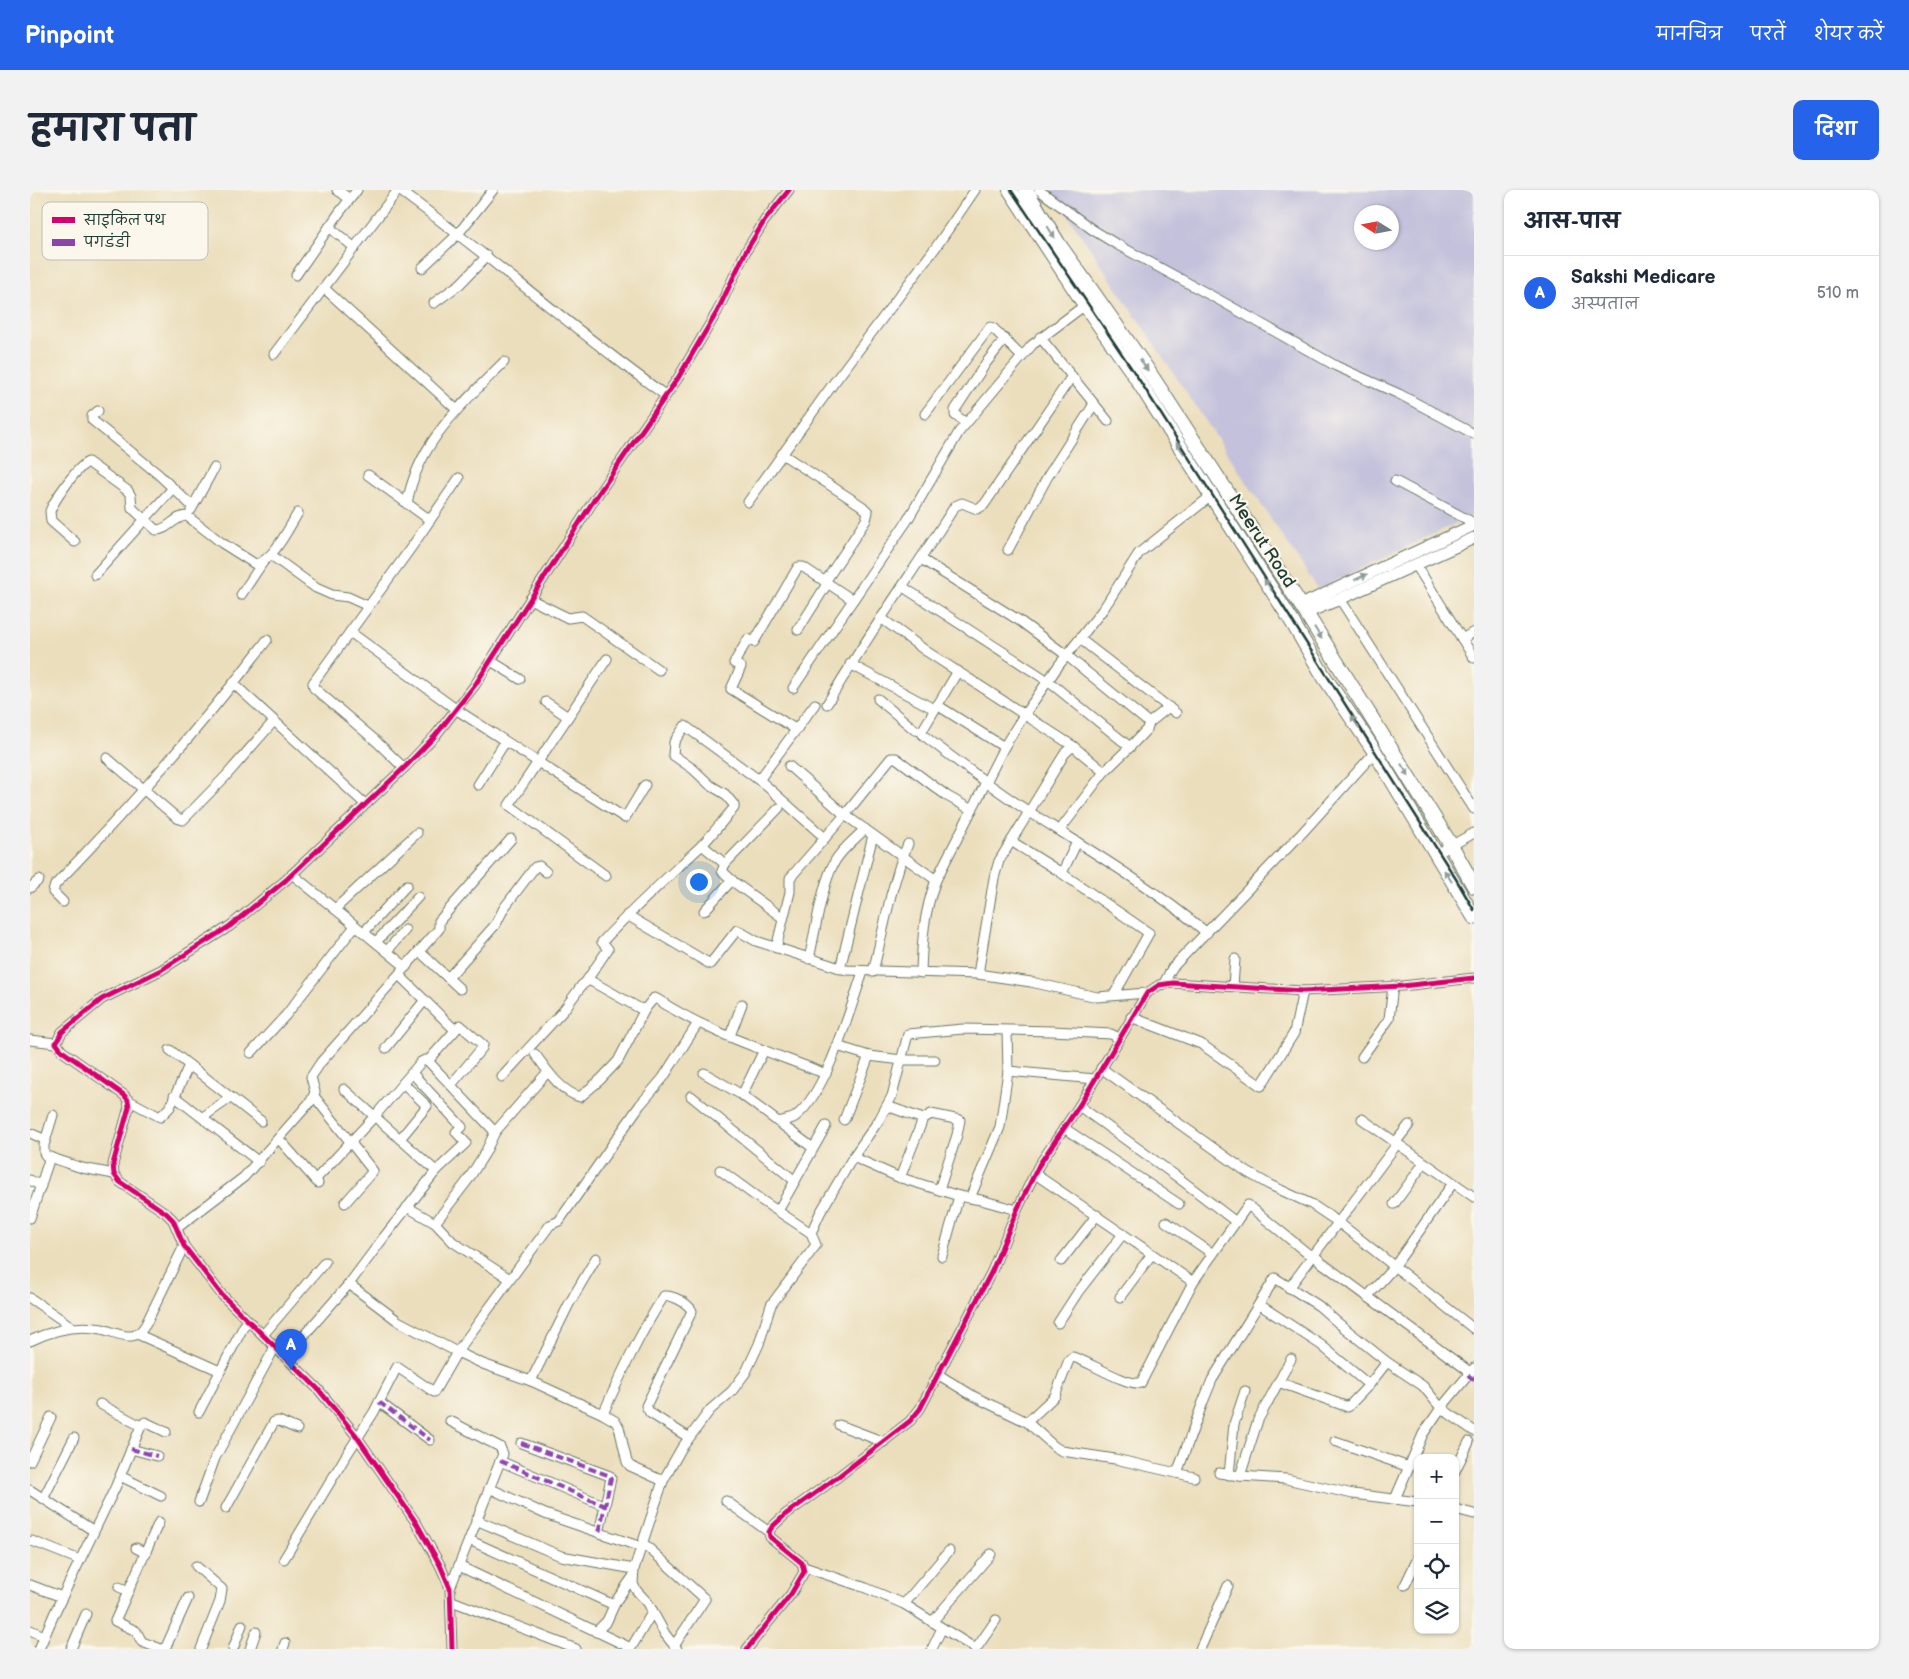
<!DOCTYPE html>
<html lang="hi">
<head>
<meta charset="utf-8">
<style>
	:root { --surface:#fff; --page:#f2f2f3; --text:#1f2937; --muted:#747a83; --line:#e0e1e3; --accent:#2563eb }
	body { margin:0; font-family:"Balsamiq Sans","Playpen Sans Deva",sans-serif; background:var(--page); color:var(--text) }
	.controls { position:absolute; right:15px; bottom:15px; display:grid; overflow:hidden; border-radius:10px; box-shadow:0 1px 4px #0004 }
	.controls button { width:45px; height:45px; display:grid; place-items:center; padding:0; border:0; border-bottom:1px solid var(--line); background:var(--surface); color:var(--text); font:25px sans-serif }
	.compass { position:absolute; left:1324px; top:15px; width:45px; height:45px; border-radius:50%; background:var(--surface); box-shadow:0 1px 4px #0004; rotate:281deg }
	.you { position:absolute; left:668px; top:691px; width:18px; height:18px; margin:-12px; border:4px solid #fff; border-radius:50%; background:#1a73e8; box-shadow:0 0 0 8px #1a73e833 }
	.badge { display:grid; place-items:center; width:32px; height:32px; border-radius:50%; background:var(--accent); color:#fff; font-size:16px; font-weight:700 }
	.pin { position:absolute; translate:-50% -41px; filter:drop-shadow(0 1px 2px #0008) }
	.pin::after { content:''; position:absolute; top:26px; width:18px; height:15px; background:inherit; clip-path:polygon(0 0,100% 0,50% 100%) }
	.list { margin:0; padding:0; list-style:none }
	h2 { display:flex; justify-content:space-between; align-items:center; height:65px; margin:0; padding:0 20px; font-size:21px }
	h2 small { font-size:16px; font-weight:400; color:var(--muted) }
	.list li { display:grid; grid-template-columns:32px 1fr auto; gap:15px; align-items:center; box-sizing:border-box; height:75px; padding:0 20px; border-top:1px solid var(--line) }
	.list b { display:block; font-size:19px; white-space:nowrap }
	.list p { margin:0; font-size:16px; white-space:nowrap; color:var(--muted) }
	.list em { font-size:16px; font-style:normal; color:var(--muted) }
	.icon { flex:none; width:28px; height:28px; fill:none; stroke:currentColor; stroke-width:2; stroke-linecap:round; stroke-linejoin:round }
	.map { position:relative; flex:none; width:1444px; height:1459px; overflow:hidden; border-radius:10px }
	header { display:flex; align-items:center; gap:30px; box-sizing:border-box; height:70px; padding:0 25px; background:var(--accent); color:#fff }
	header strong { font-size:24px }
	nav { display:flex; gap:28px; margin-inline-start:auto; font-size:18px }
	.intro { display:flex; align-items:center; justify-content:space-between; box-sizing:border-box; height:120px; padding:0 30px }
	h1 { margin:0; font-size:35px }
	.button { padding:12px 22px; border-radius:10px; background:var(--accent); color:#fff; font-size:18px; font-weight:700 }
	main { display:flex; gap:30px; padding:0 30px }
	aside { flex:1; background:var(--surface); border-radius:10px; box-shadow:0 1px 4px #0004 }
	.map>svg:first-child { display:block }
</style>
</head>
<body>
<header>
<strong>Pinpoint</strong>
<nav><a>मानचित्र</a><a>परतें</a><a>शेयर करें</a></nav>
</header>
<div class="intro"><h1>हमारा पता</h1><a class="button">दिशा</a></div>
<main>
<div class="map">
<svg width="1444" height="1459" viewBox="0 0 1444 1459">
	<rect width="100%" height="100%" fill="#fbf7ec"/>
	<filter id="ink" filterUnits="userSpaceOnUse"><feTurbulence type="fractalNoise" baseFrequency=".02" numOctaves="2"/><feDisplacementMap in="SourceGraphic" scale="10" xChannelSelector="R" yChannelSelector="G"/><feConvolveMatrix kernelMatrix="1 2 1 2 8 2 1 2 1" color-interpolation-filters="sRGB"/></filter>
	<filter id="wash" filterUnits="userSpaceOnUse"><feTurbulence type="fractalNoise" baseFrequency=".0096" numOctaves="4" result="noise"/><feDisplacementMap in="SourceGraphic" scale="20" xChannelSelector="R" yChannelSelector="G"/><feGaussianBlur stdDeviation="1.12" result="paint"/><feColorMatrix in="noise" values="0 0 0 0 0 0 0 0 0 0 0 0 0 0 0 0 0 1.4 0 .05"/><feComposite in="paint" operator="in"/></filter>
	<g filter="url(#wash)">
		<rect width="100%" height="100%" fill="#ebdebc"/>
		<path fill="#c3c1db" fill-rule="evenodd" d="M 1021,0 L 1444,0 L 1444,325 L 1288,399 ZM 1332,22 L 1362,22 L 1362,52 L 1332,52 Z"/>
	</g>
	<g filter="url(#ink)">
		<g fill="none" stroke-linecap="round" stroke-linejoin="round">
			<g stroke="#667564" stroke-width="11">
				<g id="minor">
					<polyline points="307,0 320,9"/>
					<path d="M 369,0 C 460,66 544,140 635,205"/>
					<polyline points="1009,0 1063,40 1086,54 1191,111 1306,176 1369,204 1444,244"/>
					<polyline points="299,37 325,58"/>
					<polyline points="392,78 428,44 463,0"/>
					<polyline points="266,85 309,23 327,0"/>
					<polyline points="295,99 427,220"/>
					<polyline points="404,113 430,94 457,66"/>
					<polyline points="1010,147 1078,231"/>
					<polyline points="244,164 368,0"/>
					<polyline points="68,221 62,226 62,230 128,284 162,316"/>
					<polyline points="895,224 960,137 963,138 992,167"/>
					<polyline points="936,233 925,225 925,220 956,173 975,149"/>
					<polyline points="752,264 832,316 838,322 836,330 795,392"/>
					<polyline points="338,285 400,330"/>
					<polyline points="1365,291 1444,333"/>
					<polyline points="718,312 803,194 906,57 945,0"/>
					<path d="M 377,314 C 387,253 433,213 474,172"/>
					<polyline points="161,320 184,278"/>
					<path d="M 45,352 L 21,331 L 20,321 C 25,309 47,277 58,272 L 98,301 L 101,306 L 102,318 L 126,340 C 139,340 144,326 157,326 L 192,353 L 225,374 C 243,372 259,337 268,323"/>
					<polyline points="978,360 1018,286 1064,214"/>
					<polyline points="241,365 286,398 302,405 318,407 338,416"/>
					<polyline points="891,369 990,431 1036,465 1119,533"/>
					<polyline points="1386,375 1444,468"/>
					<polyline points="65,385 143,298"/>
					<polyline points="873,397 1018,491 1100,557"/>
					<polyline points="211,405 233,372"/>
					<polyline points="500,409 538,428 552,426 629,480"/>
					<polyline points="1310,409 1444,619"/>
					<polyline points="851,428 896,461 1043,556 1074,582"/>
					<polyline points="768,440 797,394"/>
					<polyline points="320,442 427,520 595,628 615,595"/>
					<polyline points="1050,449 1146,523"/>
					<polyline points="1432,449 1444,442"/>
					<polyline points="461,471 490,489"/>
					<polyline points="820,474 904,519"/>
					<path d="M 928,481 L 892,541 L 893,545 C 927,571 961,597 998,621 C 1058,659 1122,697 1177,743"/>
					<polyline points="204,494 335,614"/>
					<polyline points="763,498 877,331 929,242 1002,155 1055,115"/>
					<polyline points="848,509 885,540 892,541"/>
					<polyline points="516,512 538,527"/>
					<path d="M 797,514 C 837,446 883,382 925,316 L 932,313 L 947,319 L 954,315 L 1042,186"/>
					<polyline points="907,515 974,557"/>
					<polyline points="767,540 701,499 711,477 704,473 718,449 724,452 768,377 773,377 823,410"/>
					<polyline points="77,568 147,628 153,630 195,587 244,531"/>
					<polyline points="759,576 815,625 906,690"/>
					<polyline points="374,578 346,551 284,498 283,493 383,355 429,288"/>
					<polyline points="729,590 785,514"/>
					<polyline points="448,595 475,552"/>
					<polyline points="749,618 695,674 692,681 705,693 753,728"/>
					<polyline points="1030,640 1074,582 1100,557 1117,539 1119,533 1139,517"/>
					<polyline points="981,651 1027,680 1119,743 1084,805"/>
					<polyline points="672,655 695,674"/>
					<polyline points="1406,664 1444,643"/>
					<polyline points="1032,683 1047,652"/>
					<polyline points="262,684 376,777"/>
					<polyline points="576,686 479,615 577,469"/>
					<polyline points="0,698 9,690"/>
					<path d="M 33,712 L 23,702 L 25,695 C 100,617 172,536 237,450"/>
					<polyline points="305,719 387,643"/>
					<polyline points="674,721 702,690"/>
					<polyline points="597,725 680,774 707,740 726,751 816,780 948,784 1001,792 1067,807 1117,803"/>
					<polyline points="334,742 377,695"/>
					<polyline points="346,752 388,707"/>
					<polyline points="746,758 760,702 760,688 815,625 861,568 866,568 917,606 942,620"/>
					<polyline points="357,761 375,740"/>
					<polyline points="389,761 430,799"/>
					<path d="M 779,769 C 785,743 792,693 805,671 C 812,659 825,649 835,639"/>
					<polyline points="810,779 843,645"/>
					<polyline points="843,782 861,705 871,671 878,654"/>
					<path d="M 891,783 C 892,749 894,722 906,690 L 974,557 L 994,525 L 1029,475 L 1074,418 L 1109,363 L 1181,306"/>
					<polyline points="948,784 964,688 969,671 1035,563 1043,556"/>
					<polyline points="369,785 425,840"/>
					<polyline points="418,788 466,734 474,718 505,677 509,676 516,682"/>
					<path d="M 557,790 L 578,759 L 572,752 C 603,718 638,687 671,656 C 683,644 693,630 704,618 L 704,615 L 695,604 L 680,595 L 663,579 L 643,565 L 644,552 L 655,536 L 733,593 L 795,648"/>
					<polyline points="1134,793 1142,778 1273,642 1345,562"/>
					<polyline points="1203,796 1205,769"/>
					<polyline points="1101,827 1171,854 1231,896 1264,843 1273,801"/>
					<polyline points="700,846 712,814"/>
					<polyline points="0,850 26,853"/>
					<polyline points="26,853 32,842 72,809 131,780 200,736 256,690 376,576 405,546 445,495 564,310 648,188 687,122 716,61 735,30 759,0"/>
					<polyline points="26,853 32,861 94,905 98,910 99,917 83,974 84,984 90,992 136,1023 143,1030 154,1056 192,1105 288,1199 325,1244 387,1334 410,1375 420,1398 422,1459"/>
					<polyline points="807,856 839,866 872,870 905,870"/>
					<polyline points="356,858 395,810"/>
					<polyline points="140,860 231,931"/>
					<polyline points="221,863 256,825 325,736"/>
					<path d="M 505,864 C 517,880 530,901 550,907 L 570,890 L 588,871 L 615,819"/>
					<polyline points="1332,867 1359,829 1363,796"/>
					<polyline points="398,871 465,942"/>
					<polyline points="1071,878 1217,982 1240,995 1281,1014 1308,1032 1444,1139"/>
					<polyline points="978,881 1065,889"/>
					<polyline points="674,883 712,905 783,958"/>
					<path d="M 472,887 L 533,821 L 552,795 L 559,790 L 609,818 L 615,819 L 624,808 L 627,809 C 678,843 738,861 796,884"/>
					<polyline points="314,899 406,981"/>
					<polyline points="712,905 734,860"/>
					<polyline points="144,906 229,972"/>
					<polyline points="284,906 343,981 315,1013"/>
					<polyline points="661,906 765,991"/>
					<polyline points="98,910 130,927 140,917 159,875"/>
					<polyline points="857,916 893,929 901,924 930,930 927,945 909,1000"/>
					<polyline points="1049,916 1146,986 1206,1032"/>
					<polyline points="23,925 14,955 14,963 16,966 52,978 84,984"/>
					<polyline points="173,927 200,908"/>
					<polyline points="1332,929 1444,1007"/>
					<polyline points="814,930 839,866"/>
					<path d="M 748,932 C 753,930 762,930 766,926 C 797,902 820,819 833,782"/>
					<polyline points="1034,938 1149,1014"/>
					<polyline points="0,943 16,950"/>
					<polyline points="249,949 288,993"/>
					<polyline points="370,949 397,916 373,893"/>
					<polyline points="1365,953 1379,935"/>
					<polyline points="823,967 868,987 929,1006 951,1010 987,1020"/>
					<polyline points="690,980 731,1010 781,1043"/>
					<polyline points="1005,984 1163,1092"/>
					<polyline points="870,988 893,929"/>
					<polyline points="0,990 11,996"/>
					<polyline points="285,990 344,927 391,872 395,870 398,871 430,835 453,855 452,858 421,895"/>
					<polyline points="940,1008 970,937 978,881 977,841"/>
					<polyline points="1364,1014 1394,973"/>
					<polyline points="377,1017 405,1033 423,1052 480,1089"/>
					<polyline points="748,1021 796,936"/>
					<polyline points="0,1028 20,967"/>
					<polyline points="1136,1032 1183,1064"/>
					<polyline points="405,1033 438,990 455,963 465,942 514,886 519,883"/>
					<polyline points="147,1038 214,987 281,911 285,902 281,887 291,872 409,739 409,731 481,649"/>
					<polyline points="912,1066 929,1006"/>
					<polyline points="1031,1071 1067,1025"/>
					<polyline points="319,1094 368,1131 427,1162 453,1174 501,1191 573,1224 585,1231 589,1237 597,1272 600,1276 633,1291"/>
					<polyline points="1259,1098 1367,954"/>
					<polyline points="1090,1107 1122,1064"/>
					<polyline points="1337,1107 1364,1077 1423,993"/>
					<polyline points="0,1108 42,1137"/>
					<polyline points="1230,1115 1291,1155 1339,1195"/>
					<polyline points="1028,1133 1048,1102 1093,1044"/>
					<polyline points="107,1144 190,1181"/>
					<polyline points="233,1145 295,1072"/>
					<path d="M 0,1151 C 22,1140 47,1134 72,1139 C 81,1141 92,1147 102,1146 C 108,1145 113,1139 116,1134 L 154,1056"/>
					<polyline points="255,1167 319,1094 354,1047 406,981 436,953 426,942 432,937 382,883"/>
					<polyline points="909,1185 945,1207 997,1232 1025,1257 1032,1261 1085,1269 1164,1287"/>
					<polyline points="501,1191 539,1114 566,1068"/>
					<polyline points="1248,1192 1318,1217 1339,1195 1357,1172"/>
					<polyline points="349,1212 400,1250"/>
					<polyline points="70,1214 111,1236"/>
					<polyline points="169,1222 217,1130"/>
					<path d="M 573,1224 C 591,1184 610,1143 634,1106 C 643,1105 658,1113 662,1121 L 616,1216 L 620,1223 L 658,1247"/>
					<path d="M 997,1232 L 1025,1206 L 1039,1170 L 1043,1167 C 1060,1172 1096,1196 1111,1193 L 1163,1092 L 1218,1015 L 1277,1063 L 1286,1067 L 1292,1073 L 1440,1182"/>
					<polyline points="809,1235 854,1252"/>
					<polyline points="1305,1251 1379,1277"/>
					<polyline points="491,1253 580,1286 581,1288 569,1343"/>
					<polyline points="101,1259 127,1266"/>
					<polyline points="0,1271 21,1227"/>
					<polyline points="470,1271 575,1316"/>
					<polyline points="1425,1281 1439,1252"/>
					<polyline points="1147,1283 1173,1212 1182,1190 1245,1088 1289,1116 1307,1132 1357,1172 1393,1196 1411,1218 1444,1241"/>
					<polyline points="1189,1283 1210,1286 1256,1289 1323,1304 1388,1312"/>
					<polyline points="1199,1285 1204,1234 1215,1201"/>
					<polyline points="90,1286 131,1306"/>
					<polyline points="1210,1286 1228,1230 1261,1169"/>
					<polyline points="459,1298 515,1324 611,1357"/>
					<polyline points="0,1300 64,1341"/>
					<polyline points="14,1307 44,1248"/>
					<polyline points="1365,1309 1393,1244 1411,1218 1444,1178"/>
					<polyline points="696,1311 739,1342"/>
					<polyline points="169,1312 185,1268 245,1157"/>
					<polyline points="196,1318 244,1232 249,1231 267,1239"/>
					<polyline points="1425,1319 1444,1324"/>
					<polyline points="446,1330 531,1366 604,1379"/>
					<polyline points="129,1332 85,1431 106,1441 112,1452 131,1459"/>
					<polyline points="439,1350 584,1415"/>
					<polyline points="2,1351 50,1370"/>
					<polyline points="613,1353 675,1409 644,1456"/>
					<polyline points="106,1358 116,1363"/>
					<polyline points="254,1369 314,1269 344,1222 367,1177 404,1202 427,1162 520,1035 529,1031 610,915 633,888 668,833"/>
					<polyline points="166,1376 192,1399 190,1411 171,1459"/>
					<polyline points="429,1376 601,1458 623,1421"/>
					<polyline points="774,1377 836,1398 874,1414 946,1459"/>
					<polyline points="0,1395 32,1407"/>
					<polyline points="1375,1395 1388,1368"/>
					<polyline points="89,1397 99,1401"/>
					<polyline points="420,1398 473,1264 470,1257 420,1231"/>
					<polyline points="422,1411 546,1459"/>
					<polyline points="874,1414 919,1361"/>
					<polyline points="902,1432 961,1364"/>
					<polyline points="0,1440 14,1446"/>
					<polyline points="566,1442 577,1431 586,1411 602,1388"/>
					<polyline points="9,1459 25,1422 85,1298 111,1236 115,1232 136,1242"/>
					<polyline points="41,1459 56,1424"/>
					<polyline points="135,1459 158,1408"/>
					<polyline points="203,1459 212,1435"/>
					<polyline points="220,1459 226,1442"/>
					<polyline points="253,1459 255,1453"/>
					<polyline points="647,1459 635,1444 618,1413 606,1400 603,1394 604,1379 633,1291 651,1259 680,1220 702,1201 716,1182 729,1154 741,1115 786,1055 781,1043 790,1023 823,967 849,930 862,906 878,844 933,839 1022,841 1081,844 1089,848"/>
					<polyline points="717,1459 761,1404 774,1382 772,1373 740,1347 739,1342 742,1337 756,1324 809,1286 880,1231 890,1219 962,1081 987,1020 1009,975 1049,916 1117,803 1129,795 1143,793 1273,801 1372,796 1444,788"/>
					<polyline points="902,1459 912,1438"/>
					<polyline points="946,1459 966,1430"/>
					<polyline points="1170,1459 1198,1396"/>
				</g>
			</g>
			<g stroke="#667564" stroke-width="13">
				<g id="tertiary">
					<polyline points="1271,415 1444,335"/>
					<polyline points="1276,423 1310,409 1444,348"/>
				</g>
			</g>
			<g stroke="#667564" stroke-width="16">
				<g id="primary">
					<polyline points="980,0 1055,115 1103,183 1261,430 1293,485 1345,562 1444,727"/>
					<polyline points="996,0 1028,53 1117,179 1276,423 1421,655 1444,696"/>
				</g>
			</g>
			<use href="#minor" stroke="#fff" stroke-width="9"/>
			<use href="#tertiary" stroke="#fff" stroke-width="11"/>
			<use href="#primary" stroke="#fff" stroke-width="14"/>
			<polyline stroke="#1f3d34" stroke-width="2.5" points="981,0 1110,191 1426,689 1444,720"/>
			<g stroke="#8e44ad" stroke-width="4" stroke-dasharray="8 4" stroke-linecap="butt">
				<polyline points="1438,1185 1444,1190"/>
				<polyline points="349,1212 400,1250"/>
				<polyline points="491,1253 580,1286 581,1288 569,1343"/>
				<polyline points="101,1259 127,1266"/>
				<polyline points="470,1271 575,1316"/>
			</g>
			<g stroke="#fbf7ec" stroke-width="8">
				<g id="cycleway">
					<polyline points="422,1459 420,1398 410,1375 387,1334 325,1244 288,1199 192,1105 154,1056 143,1030 136,1023 90,992 84,984 83,974 99,917 98,910 94,905 32,861 26,853 32,842 72,809 131,780 200,736 256,690 376,576 405,546 445,495 564,310 648,188 687,122 716,61 735,30 759,0"/>
					<polyline points="717,1459 761,1404 774,1382 772,1373 740,1347 739,1342 742,1337 756,1324 809,1286 880,1231 890,1219 962,1081 987,1020 1009,975 1049,916 1117,803 1129,795 1143,793 1273,801 1372,796 1444,788"/>
				</g>
			</g>
			<use href="#cycleway" stroke="#d6006c" stroke-width="5"/>
		</g>
		<defs><path id="oneway-solid" d="M-6-.8H1V-3.2L6.5 0L1 3.2V.8H-6Z" transform="scale(1.25)"/></defs>
		<g fill="#8f9e9a">
			<use href="#oneway-solid" transform="translate(1021 42) rotate(58)"/>
			<use href="#oneway-solid" transform="translate(1114 175) rotate(55)"/>
			<use href="#oneway-solid" transform="translate(1150 258) rotate(-123)"/>
			<use href="#oneway-solid" transform="translate(1331 387) rotate(-24)"/>
			<use href="#oneway-solid" transform="translate(1238 395) rotate(-123)"/>
			<use href="#oneway-solid" transform="translate(1288 443) rotate(58)"/>
			<use href="#oneway-solid" transform="translate(1325 532) rotate(-124)"/>
			<use href="#oneway-solid" transform="translate(1375 580) rotate(58)"/>
			<use href="#oneway-solid" transform="translate(1418 686) rotate(-123)"/>
		</g>
	</g>
	<g text-anchor="middle" dominant-baseline="central" stroke-width="4.5" stroke-linejoin="round" paint-order="stroke">
		<g font-size="18" fill="#1f3d34" stroke="#fbf7ec">
			<text transform="translate(1232 351) rotate(57)">Meerut Road</text>
		</g>
	</g>
	<rect x="12" y="12" width="166" height="58" rx="8" fill="#fbf7ec" stroke="#b9bfb5" stroke-width="1"/>
	<rect x="22" y="27" width="23" height="6" fill="#d6006c"/>
	<rect x="22" y="49" width="23" height="7" fill="#8e44ad"/>
	<g font-size="14" fill="#1f3d34">
		<text x="54" y="35">साइकिल पथ</text>
		<text x="54" y="57">पगडंडी</text>
	</g>
</svg>
<div class="controls">
<button>+</button>
<button>−</button>
<button><svg class="icon" aria-label="locate" viewBox="0 0 24 24"><circle cx="12" cy="12" r="6"/><path d="M12 2v4M12 18v4M2 12h4M18 12h4"/></svg></button>
<button><svg class="icon" aria-label="layers" viewBox="0 0 24 24"><path d="M12 4l9 5-9 5-9-5zM3 14l9 5 9-5"/></svg></button>
</div>
<svg class="compass" viewBox="-18 -18 36 36"><path d="M0-13l5 13h-10z" fill="#e53935"/><path d="M0 13l5-13h-10z" fill="#747a83"/></svg>
<div class="you"></div>
<div class="pin badge" style="left:261px;top:1180px">A</div>
</div>
<aside>
<h2>आस-पास<small></small></h2>
<ul class="list">
<li><span class="badge">A</span><div><b>Sakshi Medicare</b><p>अस्पताल</p></div><em>510 m</em></li>
</ul>
</aside>
</main>
</body>
</html>
